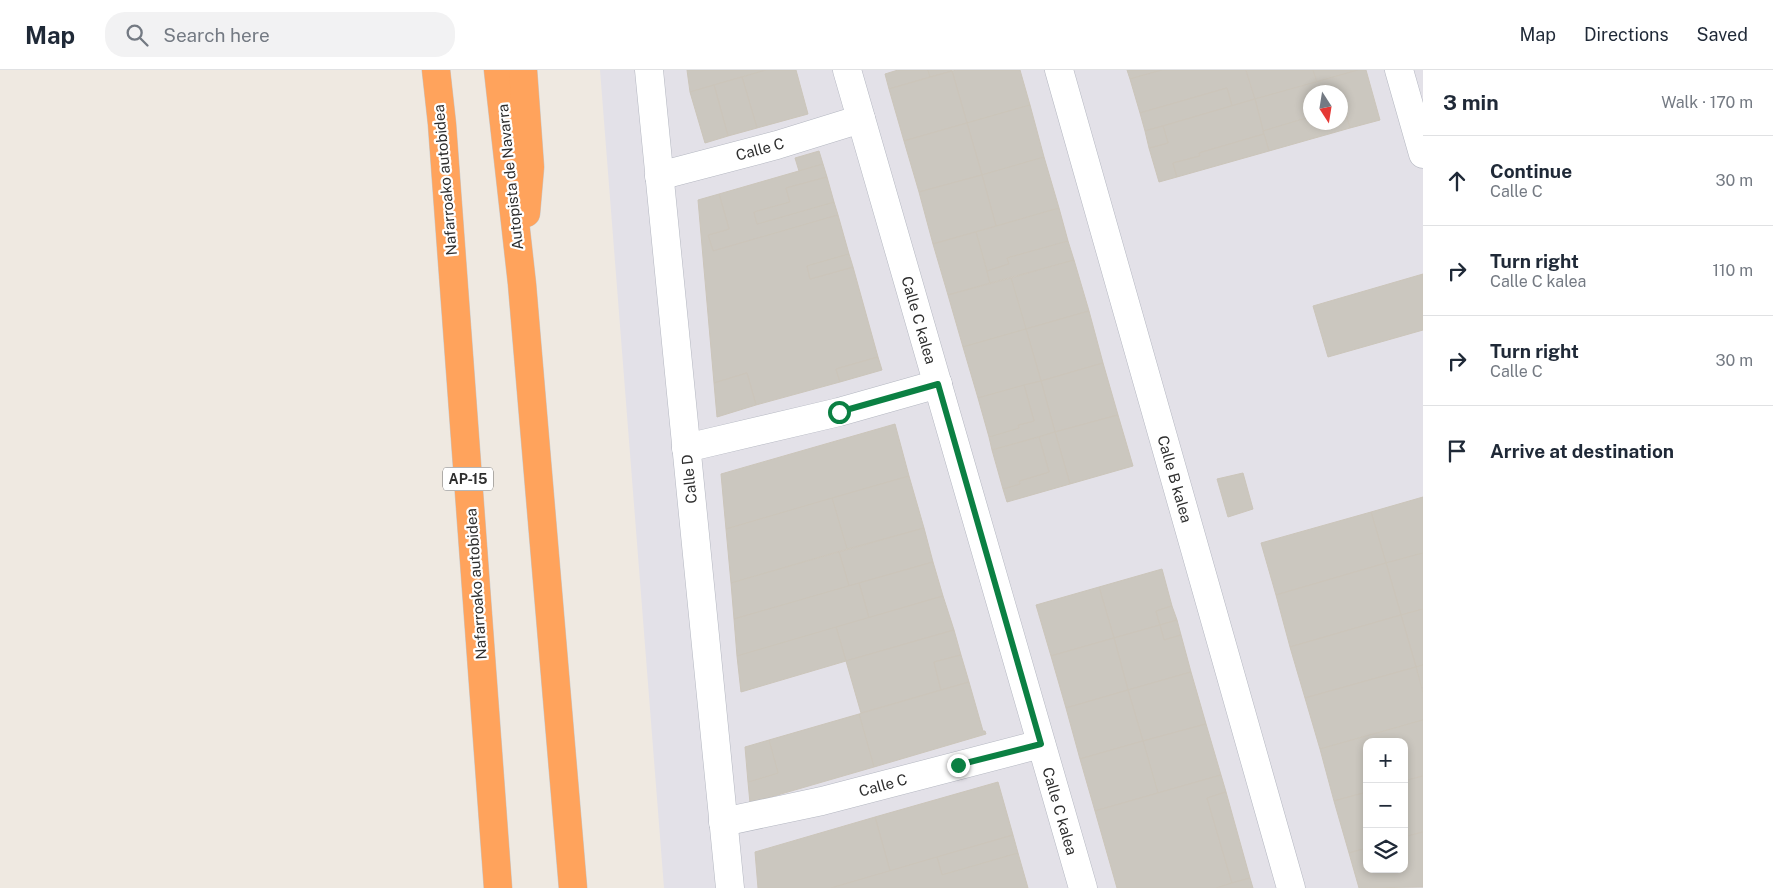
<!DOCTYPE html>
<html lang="en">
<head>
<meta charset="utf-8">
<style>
	:root { --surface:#fff; --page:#f2f2f3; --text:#1f2937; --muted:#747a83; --line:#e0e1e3 }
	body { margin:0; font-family:"Public Sans",sans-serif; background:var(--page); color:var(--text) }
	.controls { position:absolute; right:15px; bottom:15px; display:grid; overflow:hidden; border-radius:10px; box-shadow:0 2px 8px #0003 }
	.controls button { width:45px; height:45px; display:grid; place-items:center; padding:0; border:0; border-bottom:1px solid var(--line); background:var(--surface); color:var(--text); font:25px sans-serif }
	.compass { position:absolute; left:1303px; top:15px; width:45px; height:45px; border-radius:50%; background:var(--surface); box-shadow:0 2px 8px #0003; rotate:168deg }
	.stop { position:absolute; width:15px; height:15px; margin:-11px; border:4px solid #0b8043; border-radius:50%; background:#fff }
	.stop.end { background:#0b8043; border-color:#fff; box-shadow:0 1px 5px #0008 }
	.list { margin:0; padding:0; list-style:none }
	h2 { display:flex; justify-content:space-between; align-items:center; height:65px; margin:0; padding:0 20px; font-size:21px }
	h2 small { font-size:16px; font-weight:400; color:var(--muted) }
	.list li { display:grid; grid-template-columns:32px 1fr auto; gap:15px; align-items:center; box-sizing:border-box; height:90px; padding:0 20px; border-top:1px solid var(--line) }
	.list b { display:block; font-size:19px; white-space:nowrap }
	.list p { margin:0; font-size:16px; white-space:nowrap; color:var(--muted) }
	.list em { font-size:16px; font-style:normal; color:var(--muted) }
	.icon { flex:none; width:28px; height:28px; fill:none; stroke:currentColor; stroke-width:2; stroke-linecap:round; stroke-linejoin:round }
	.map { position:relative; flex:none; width:1423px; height:818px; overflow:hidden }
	header { display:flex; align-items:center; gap:30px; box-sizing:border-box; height:70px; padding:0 25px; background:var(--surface); border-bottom:1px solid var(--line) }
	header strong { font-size:24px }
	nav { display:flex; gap:28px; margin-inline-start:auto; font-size:18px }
	.search { width:350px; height:45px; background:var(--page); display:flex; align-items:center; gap:12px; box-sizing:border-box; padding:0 18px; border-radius:20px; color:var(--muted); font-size:19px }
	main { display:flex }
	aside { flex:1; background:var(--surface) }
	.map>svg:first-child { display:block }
</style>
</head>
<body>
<header>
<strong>Map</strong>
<div class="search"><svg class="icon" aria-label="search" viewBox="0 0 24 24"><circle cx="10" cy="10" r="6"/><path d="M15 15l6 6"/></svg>Search here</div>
<nav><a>Map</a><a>Directions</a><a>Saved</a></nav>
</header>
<main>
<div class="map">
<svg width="1423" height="818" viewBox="0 0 1423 818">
	<rect width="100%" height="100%" fill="#efe9e1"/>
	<path fill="#e3e1e8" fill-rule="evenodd" d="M 600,0 L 1423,0 L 1423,818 L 664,818 ZM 1310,22 L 1340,22 L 1340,52 L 1310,52 ZM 1367,672 L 1404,672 L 1404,799 L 1367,799 Z"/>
	<g fill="#cbc7bf" stroke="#cbc5ba">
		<polygon points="687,0 766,0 690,22"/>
		<polygon points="766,0 796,0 808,44 757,58 742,7"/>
		<polygon points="898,0 928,0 930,7 889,19 885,4"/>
		<polygon points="928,0 952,0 952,1 930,7"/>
		<polygon points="957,0 1020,0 1030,35 967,53 952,1"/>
		<polygon points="1127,0 1162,0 1130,9"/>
		<polygon points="1162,0 1246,0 1255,29 1232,36 1227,18 1140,43 1130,9"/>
		<polygon points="1246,0 1313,0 1317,12 1255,29"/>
		<polygon points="1313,0 1358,0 1317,12"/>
		<polygon points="1358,0 1366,0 1380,50 1350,58 1344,38 1340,39 1340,22 1310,22 1310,47 1263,61 1255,29"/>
		<polygon points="952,1 967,53 904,71 889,19"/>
		<polygon points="742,7 757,58 728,66 714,15"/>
		<polygon points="714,15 728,66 705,73 690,22"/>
		<polygon points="1227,18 1232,36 1145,61 1140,43"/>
		<polygon points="1255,29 1264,64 1199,83 1200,86 1173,93 1177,107 1159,112 1149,78 1168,73 1163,56"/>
		<polygon points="1030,35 1044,87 982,105 967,53"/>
		<polygon points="1344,38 1350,58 1269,81 1263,61 1310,47 1310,52 1340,52 1340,39"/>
		<polygon points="967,53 982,105 919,122 904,71"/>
		<polygon points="1163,56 1168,73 1149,78 1145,61"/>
		<polygon points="1264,64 1269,81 1177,107 1173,93 1200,86 1199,83"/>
		<polygon points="819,81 823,94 799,101 795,88"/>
		<polygon points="1044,87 1059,138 996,156 982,105"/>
		<polygon points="823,94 827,107 786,118 790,132 754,142 757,154 834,132 838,145 713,181 708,165 729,159 719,124"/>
		<polygon points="982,105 996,156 933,174 919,122"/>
		<polygon points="827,107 834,132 757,154 754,142 790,132 786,118"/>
		<polygon points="719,124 729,159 708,165 713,181 838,145 849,184 807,196 810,209 853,197 878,287 836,299 840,312 756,335 747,303 714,313 698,130"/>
		<polygon points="1059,138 1068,171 1007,188 1009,194 987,201 976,162"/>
		<polygon points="976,162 990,213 948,225 933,174"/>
		<polygon points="1068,171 1074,190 990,213 987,201 1009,194 1007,188"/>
		<polygon points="849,184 853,197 810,209 807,196"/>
		<polygon points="1074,190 1089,241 1026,259 1011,208"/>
		<polygon points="1423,204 1423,260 1328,287 1313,236"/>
		<polygon points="1011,208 1026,259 963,277 948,225"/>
		<polygon points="1089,241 1103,293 1041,311 1026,259"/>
		<polygon points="1026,259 1041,311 978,328 963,277"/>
		<polygon points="878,287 882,300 840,312 836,299"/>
		<polygon points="1103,293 1118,345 1055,362 1041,311"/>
		<polygon points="747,303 756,335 717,347 714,313"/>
		<polygon points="1041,311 1055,362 992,380 989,367 1019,358 1018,355 1034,351 1024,315"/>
		<polygon points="1024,315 1034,351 1018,355 1019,358 989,367 978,328"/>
		<polygon points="1118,345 1133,396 1070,414 1055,362"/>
		<polygon points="895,354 909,406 726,459 721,404"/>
		<polygon points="1055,362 1070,414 1007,432 1003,419 1020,414 1019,411 1049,402 1039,367"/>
		<polygon points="1039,367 1049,402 1019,411 1020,414 1003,419 992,380"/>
		<polygon points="1243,403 1253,439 1228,447 1217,409"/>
		<polygon points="909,406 924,458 847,479 832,428"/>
		<polygon points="1423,427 1423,483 1386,493 1371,442"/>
		<polygon points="832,428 847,479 731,513 726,459"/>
		<polygon points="1371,442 1386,493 1276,525 1261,473"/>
		<polygon points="924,458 933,492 849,516 839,482"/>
		<polygon points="839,482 849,516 734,549 731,513"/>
		<polygon points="1423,483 1423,539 1401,545 1386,493"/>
		<polygon points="933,492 943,526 869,548 859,513"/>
		<polygon points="1386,493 1401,545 1290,577 1276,525"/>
		<polygon points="1162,499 1172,536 1156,541 1160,555 1114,568 1099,517"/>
		<polygon points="859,513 869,548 737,586 734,549"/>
		<polygon points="1099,517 1114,568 1051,586 1036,535"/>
		<polygon points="943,526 954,560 846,591 836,557"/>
		<polygon points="1172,536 1177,550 1160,555 1156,541"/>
		<polygon points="1423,539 1423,595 1416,597 1401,545"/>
		<polygon points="1401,545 1416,597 1305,628 1290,577"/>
		<polygon points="1177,550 1181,565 1164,570 1160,555"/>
		<polygon points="1160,555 1164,570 1181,565 1191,602 1128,620 1114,568"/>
		<polygon points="836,557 846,591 741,622 737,586"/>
		<polygon points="954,560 961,585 934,592 941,620 861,643 846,591"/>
		<polygon points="1114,568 1128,620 1066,638 1051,586"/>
		<polygon points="961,585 969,612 941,620 934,592"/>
		<polygon points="1423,595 1423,623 1416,597"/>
		<polygon points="1416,597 1423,623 1423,650 1320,679 1305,628"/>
		<polygon points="1191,602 1206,654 1143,671 1128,620"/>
		<polygon points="969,612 983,661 985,661 986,664 874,697 859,644"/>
		<polygon points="1128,620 1143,671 1080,689 1066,638"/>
		<polygon points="859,644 874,697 750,733 748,712 778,703 769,670"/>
		<polygon points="1423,650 1423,706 1404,711 1404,672 1367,672 1367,722 1334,731 1320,679"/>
		<polygon points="1206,654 1221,705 1158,723 1143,671"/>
		<polygon points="769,670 778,703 748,712 745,677"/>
		<polygon points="1143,671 1158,723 1095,741 1080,689"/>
		<polygon points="1221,705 1226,722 1207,728 1232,813 1216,818 1117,818 1095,741"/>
		<polygon points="1423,706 1423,762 1404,767 1404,711"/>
		<polygon points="998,712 1013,765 890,801 875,747"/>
		<polygon points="1226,722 1250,808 1232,813 1207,728"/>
		<polygon points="1367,722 1367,778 1349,783 1334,731"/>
		<polygon points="875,747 890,801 831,818 758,818 755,782"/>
		<polygon points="1423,762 1423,817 1359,818 1349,783 1367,778 1367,799 1404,799 1404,767"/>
		<polygon points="1013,765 1018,783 942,805 937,787"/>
		<polygon points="1018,783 1028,818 831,818 937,787 942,805"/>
		<polygon points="1250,808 1253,818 1216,818 1232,813"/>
	</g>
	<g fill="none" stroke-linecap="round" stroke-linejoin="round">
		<g stroke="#b4b7c1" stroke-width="29">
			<g id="minor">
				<polyline points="649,0 730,818"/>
				<polyline points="847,0 1083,818"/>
				<polyline points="1059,0 1291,818"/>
				<polyline points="1399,0 1423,84"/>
				<polyline points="659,106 777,75 861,49"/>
				<polyline points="686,378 839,342 938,314"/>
				<polyline points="723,752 822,731 1041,674"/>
			</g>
		</g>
		<g stroke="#c9c9c9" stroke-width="29">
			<g id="highway">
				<polyline points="436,0 442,54 498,818"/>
				<polyline points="498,0 522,214 573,818"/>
				<polyline points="523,0 530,97 526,143"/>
			</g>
		</g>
		<use href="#minor" stroke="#fff" stroke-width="28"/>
		<use href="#highway" stroke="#ffa35c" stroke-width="28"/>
	</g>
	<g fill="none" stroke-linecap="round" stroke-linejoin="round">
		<polyline stroke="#0b8043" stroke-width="6" points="839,342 938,314 1041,674 958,695"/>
	</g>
	<g text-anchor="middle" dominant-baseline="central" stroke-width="4.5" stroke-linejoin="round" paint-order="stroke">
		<rect fill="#fff" stroke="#6d6d6d" stroke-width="1" x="443" y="397.5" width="50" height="23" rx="4"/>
		<g font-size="14" font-weight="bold" fill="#2e2e2e">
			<text x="468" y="409">AP-15</text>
		</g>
		<g font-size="15" fill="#2e2e2e" stroke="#fff">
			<text transform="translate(760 79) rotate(-15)">Calle C</text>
			<text transform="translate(510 107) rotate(-96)">Autopista de Navarra</text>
			<text transform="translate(445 110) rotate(-95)">Nafarroako autobidea</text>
			<text transform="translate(919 250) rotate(74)">Calle C kalea</text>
			<text transform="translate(689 409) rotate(-96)">Calle D</text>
			<text transform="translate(1175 409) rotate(74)">Calle B kalea</text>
			<text transform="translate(476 514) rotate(-94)">Nafarroako autobidea</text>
			<text transform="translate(883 715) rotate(-15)">Calle C</text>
			<text transform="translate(1060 741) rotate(74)">Calle C kalea</text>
		</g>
	</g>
</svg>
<div class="controls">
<button>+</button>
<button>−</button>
<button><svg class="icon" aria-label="layers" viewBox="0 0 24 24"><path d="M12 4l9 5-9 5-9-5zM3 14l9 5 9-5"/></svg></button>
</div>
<svg class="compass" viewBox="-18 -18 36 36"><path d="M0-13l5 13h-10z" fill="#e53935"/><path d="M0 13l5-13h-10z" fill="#747a83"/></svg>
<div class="stop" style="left:839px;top:342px"></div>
<div class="stop end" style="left:958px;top:695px"></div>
</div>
<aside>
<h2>3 min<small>Walk · 170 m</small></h2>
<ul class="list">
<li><svg class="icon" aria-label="ahead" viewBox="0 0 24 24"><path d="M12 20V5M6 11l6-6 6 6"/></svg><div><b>Continue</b><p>Calle C</p></div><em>30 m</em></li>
<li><svg class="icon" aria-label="right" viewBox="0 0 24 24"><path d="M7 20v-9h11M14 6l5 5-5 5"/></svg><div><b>Turn right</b><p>Calle C kalea</p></div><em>110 m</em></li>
<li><svg class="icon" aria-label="right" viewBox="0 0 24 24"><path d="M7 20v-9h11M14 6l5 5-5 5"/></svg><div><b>Turn right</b><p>Calle C</p></div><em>30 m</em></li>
<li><svg class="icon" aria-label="arrive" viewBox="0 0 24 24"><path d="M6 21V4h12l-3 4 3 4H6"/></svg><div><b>Arrive at destination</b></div></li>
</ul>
</aside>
</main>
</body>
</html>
